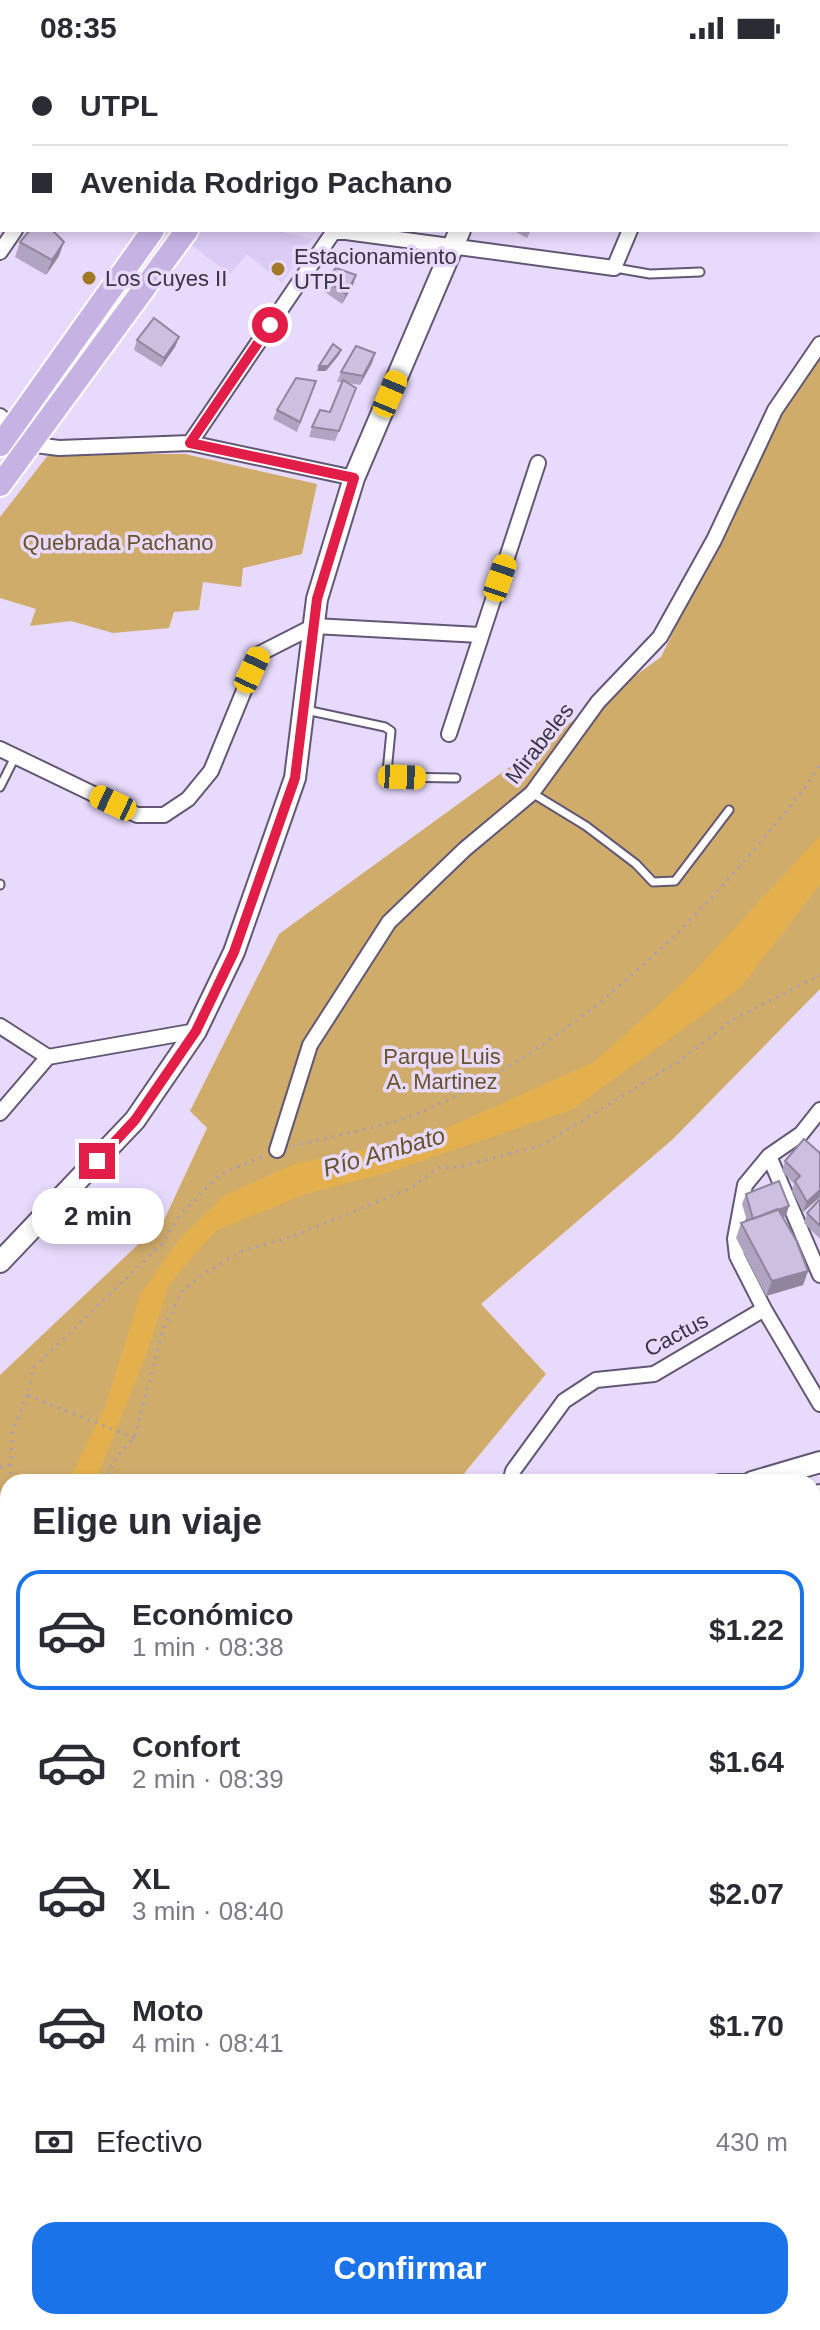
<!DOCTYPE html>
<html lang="es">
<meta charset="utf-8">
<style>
body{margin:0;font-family:Arial,sans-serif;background:#f2f2f3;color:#2b2b33;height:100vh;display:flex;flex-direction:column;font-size:30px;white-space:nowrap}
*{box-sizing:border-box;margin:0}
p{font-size:26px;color:#7c7c81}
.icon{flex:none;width:44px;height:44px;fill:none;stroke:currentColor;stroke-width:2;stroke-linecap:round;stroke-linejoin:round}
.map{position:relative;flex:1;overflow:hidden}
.sheet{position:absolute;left:0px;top:1418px;width:820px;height:856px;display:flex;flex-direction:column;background:#fff;border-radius:24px 24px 0 0;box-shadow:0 4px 12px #0003}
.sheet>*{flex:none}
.top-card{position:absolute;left:0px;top:0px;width:820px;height:176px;box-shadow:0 4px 12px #0003;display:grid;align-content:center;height:176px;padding:0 32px;background:#fff}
.end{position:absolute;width:36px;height:36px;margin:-18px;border:10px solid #e11d48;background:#fff;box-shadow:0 0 0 4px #fff}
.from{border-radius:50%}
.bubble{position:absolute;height:56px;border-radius:24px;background:#fff;box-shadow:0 4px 12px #0003;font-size:26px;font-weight:800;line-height:56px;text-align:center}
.car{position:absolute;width:24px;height:48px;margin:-24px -12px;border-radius:10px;box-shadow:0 0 6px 2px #0007;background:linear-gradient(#f5c518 24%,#345 0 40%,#f5c518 0 76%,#345 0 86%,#f5c518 0)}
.top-card b{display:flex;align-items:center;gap:28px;height:76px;font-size:30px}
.top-card b+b{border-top:2px solid #e1e1e2}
.top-card i{width:20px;height:20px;background:#2b2b33}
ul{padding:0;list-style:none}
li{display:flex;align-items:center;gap:24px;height:120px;margin:0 16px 12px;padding:0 16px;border:4px solid transparent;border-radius:24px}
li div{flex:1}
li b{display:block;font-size:30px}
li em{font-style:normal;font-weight:800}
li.active{border-color:#1a73e8}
li>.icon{width:72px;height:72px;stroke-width:1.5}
h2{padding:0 32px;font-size:36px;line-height:96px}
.pay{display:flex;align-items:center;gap:20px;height:88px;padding:0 32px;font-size:30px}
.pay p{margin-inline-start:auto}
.action{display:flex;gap:16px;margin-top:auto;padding:16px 32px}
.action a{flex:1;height:92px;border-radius:24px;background:#1a73e8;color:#fff;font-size:32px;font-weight:800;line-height:92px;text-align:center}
.status{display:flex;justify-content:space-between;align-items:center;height:56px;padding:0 40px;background:#fff;direction:ltr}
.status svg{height:22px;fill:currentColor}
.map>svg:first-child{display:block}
.built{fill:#daccf4}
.green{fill:#d0ac6b}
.water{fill:#e4b04e}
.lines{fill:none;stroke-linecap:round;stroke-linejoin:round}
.service-casing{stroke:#625774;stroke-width:11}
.minor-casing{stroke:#625774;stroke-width:18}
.tertiary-casing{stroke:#625774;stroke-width:22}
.secondary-casing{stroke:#625774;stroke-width:24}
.primary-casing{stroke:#fff;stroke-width:26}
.path{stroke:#a89db8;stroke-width:3;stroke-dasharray:2 6;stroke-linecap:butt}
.service{stroke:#fff;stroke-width:7}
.minor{stroke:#fff;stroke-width:14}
.tertiary{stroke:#fff;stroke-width:18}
.secondary{stroke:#fff;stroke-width:20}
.primary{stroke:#c7b2e4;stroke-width:22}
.wall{fill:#afa4c1}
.shaded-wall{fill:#8f869d}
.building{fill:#ccbfe0;stroke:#8f869d;stroke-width:2}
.route{stroke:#e11d48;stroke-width:10}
.poi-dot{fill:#a07826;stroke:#e7dafc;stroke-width:3}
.labels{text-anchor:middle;stroke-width:7;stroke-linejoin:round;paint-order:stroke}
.poi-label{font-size:22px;fill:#3a3442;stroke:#e7dafc;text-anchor:start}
.park-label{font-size:22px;fill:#69532b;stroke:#e7dafc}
.street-label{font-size:22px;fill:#3a3442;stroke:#e7dafc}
.water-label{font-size:24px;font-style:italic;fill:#69532b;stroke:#e7dafc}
</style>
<div class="status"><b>08:35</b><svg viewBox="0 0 49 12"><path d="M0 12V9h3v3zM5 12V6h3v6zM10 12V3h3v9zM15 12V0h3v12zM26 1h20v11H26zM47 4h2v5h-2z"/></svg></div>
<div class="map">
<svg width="820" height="2274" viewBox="0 0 820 2274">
<rect width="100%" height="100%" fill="#e7dafc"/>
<path class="built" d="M 197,174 L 274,174 L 312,183 L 282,227 L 247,198 L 230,218 L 187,186 Z"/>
<path class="green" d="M 820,293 L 820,933 L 673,1083 L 481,1248 L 546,1318 L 457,1426 L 8,1426 L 8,1764 L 0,1772 L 0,1319 L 164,1164 L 207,1072 L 190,1055 L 279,878 L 661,601 L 791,335 Z
M 49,398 L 185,398 L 317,428 L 302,498 L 243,512 L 241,531 L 203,526 L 199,554 L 174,556 L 169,572 L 113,577 L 71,565 L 30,570 L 36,553 L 0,542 L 0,461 Z
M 171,2266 L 340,2266 L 345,2274 L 168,2274 Z"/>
<path class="water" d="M 820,780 L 820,828 L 741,931 L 571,1054 L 385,1117 L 305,1138 L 215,1175 L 169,1228 L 146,1299 L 95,1426 L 68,1426 L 105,1351 L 141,1237 L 181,1181 L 225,1139 L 294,1108 L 427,1081 L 594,1006 L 687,923 Z"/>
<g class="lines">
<g class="service-casing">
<path id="service" d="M 447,0 L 451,2
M 615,212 L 650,218 L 700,216
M 306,654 L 385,671 L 391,675 L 387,716 L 393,721 L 456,722
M 0,731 L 15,701
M 532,737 L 586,770 L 636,808 L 653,826 L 675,825 L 729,754
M 0,828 L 0,829"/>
</g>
<g class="minor-casing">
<path id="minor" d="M 35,2 L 37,0
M 0,57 L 2,54
M 818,113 L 820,110
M 331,174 L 614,212 L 630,174
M 0,196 L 15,174
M 0,360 L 28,388 L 59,392 L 190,387 L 354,422
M 190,387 L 334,175
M 449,678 L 538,407
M 0,693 L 137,759 L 164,759 L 188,743 L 211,715 L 259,598 L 314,570 L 480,579
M 0,970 L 48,1001 L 196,975
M 820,1054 L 801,1078 L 769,1100 L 745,1129 L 735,1183 L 737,1200 L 764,1253 L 820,1348
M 0,1057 L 48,1001
M 277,1094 L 310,989 L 389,866 L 465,793 L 532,737 L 598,646 L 660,581 L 714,484 L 775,354 L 820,288
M 769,1100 L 820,1219
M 510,1426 L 513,1415 L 564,1345 L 596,1324 L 654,1318 L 764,1253
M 719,1426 L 752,1426
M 812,1530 L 820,1526
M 812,1684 L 820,1677
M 812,1810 L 820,1802
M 812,1828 L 820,1836
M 0,1900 L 8,1902
M 812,2045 L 820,2037
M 0,2141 L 8,2151
M 812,2181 L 820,2189
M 349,2266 L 354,2274
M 402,2266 L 422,2273 L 458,2266
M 149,2274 L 157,2266
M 599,2274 L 599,2266"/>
</g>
<g class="tertiary-casing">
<path id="tertiary" d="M 34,2274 L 40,2266"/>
</g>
<g class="secondary-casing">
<path id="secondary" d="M 543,2 L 544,0
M 0,1206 L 135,1064 L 196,975 L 234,896 L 295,722 L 317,543 L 354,422 L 460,174
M 752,1426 L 820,1406
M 812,1443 L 820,1439
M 0,2168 L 8,2164
M 0,2211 L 8,2206"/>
</g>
<g class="primary-casing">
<path id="primary" d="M 274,2 L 275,0
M 310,2 L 311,0
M 0,389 L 153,174
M 0,429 L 187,174"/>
</g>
<path class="path" d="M 293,1090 C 335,1079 389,1071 428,1053 C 559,994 670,895 761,785 C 782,760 804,736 820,708
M 134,1382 L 27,1339 L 34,1311 L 162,1188 L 181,1158 L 219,1119 L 263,1100
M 0,1411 L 9,1409
M 10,1426 L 12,1377 L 27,1339
M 104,1426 L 116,1402 L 134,1382 L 163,1274 L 183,1234 L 202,1219 L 244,1194 L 291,1181 L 413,1131 L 437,1112 L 460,1111 L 542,1089 L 678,1006 L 734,963 L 820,919
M 0,1538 L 8,1502
M 0,1637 L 8,1621"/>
<use href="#service" class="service"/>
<use href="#minor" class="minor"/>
<use href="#tertiary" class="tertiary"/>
<use href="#secondary" class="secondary"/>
<use href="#primary" class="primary"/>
</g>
<path class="wall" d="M 512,174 L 531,174 L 527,182 Z
M 54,176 L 59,200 L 46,219 L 15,201 L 20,186 Z
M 356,219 L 353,229 L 342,248 L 322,234 L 325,224 Z
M 179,281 L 175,291 L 161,311 L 134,294 L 137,284 Z
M 375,297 L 372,307 L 360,329 L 348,327 L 356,332 L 335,385 L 309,381 L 312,371 L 330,356 L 342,326 L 337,326 L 341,316 Z
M 316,325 L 297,376 L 273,363 L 277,354 Z
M 820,1097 L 820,1141 L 803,1156 L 792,1135 L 794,1128 L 782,1115 L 785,1105 Z
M 746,1138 L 786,1160 L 783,1161 L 808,1215 L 803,1229 L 766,1240 L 736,1182 L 741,1167 L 747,1165 L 742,1148 Z
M 820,1143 L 820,1183 L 804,1167 L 807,1157 Z"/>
<path class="shaded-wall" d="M 64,186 L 59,200 L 46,219 L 52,204 Z
M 356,219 L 353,229 L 342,248 L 346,238 Z
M 179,281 L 175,291 L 161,311 L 164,302 Z
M 341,294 L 339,299 L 326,315 L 317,315 L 319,310 Z
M 375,297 L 372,307 L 360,329 L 363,320 Z
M 820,1134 L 820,1141 L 803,1156 L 807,1146 Z
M 789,1150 L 786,1160 L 751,1175 L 754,1165 Z
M 808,1215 L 803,1229 L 766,1240 L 772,1225 Z"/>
<path class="building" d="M 183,0 L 223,0 L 226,2 L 182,2 Z
M 30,174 L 52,174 L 64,186 L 52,204 L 20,186 Z
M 336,212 L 356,219 L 346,238 L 325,224 Z
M 154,262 L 179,281 L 164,302 L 137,284 Z
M 333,288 L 341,294 L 328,310 L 319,310 Z
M 356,290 L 375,297 L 363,320 L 341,316 Z
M 296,322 L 316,325 L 300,366 L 277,354 Z
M 343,324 L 356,332 L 339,375 L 312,371 L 320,354 L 330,356 Z
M 804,1083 L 820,1097 L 820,1134 L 807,1146 L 795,1125 L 800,1120 L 785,1105 Z
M 779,1125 L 789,1150 L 753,1163 L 746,1138 Z
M 820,1143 L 820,1170 L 807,1157 Z
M 778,1153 L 796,1184 L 808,1215 L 772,1225 L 741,1167 Z"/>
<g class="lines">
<path class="route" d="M 97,1105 L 135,1064 L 196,975 L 234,896 L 295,722 L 317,543 L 354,422 L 190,387 L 270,269"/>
</g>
<g class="poi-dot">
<circle cx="278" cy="213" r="8"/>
<circle cx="89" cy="222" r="8"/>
</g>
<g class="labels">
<g class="poi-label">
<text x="294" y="208">Estacionamiento<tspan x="294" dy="25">UTPL</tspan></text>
<text x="105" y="230">Los Cuyes II</text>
</g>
<g class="park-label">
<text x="118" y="494">Quebrada Pachano</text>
<text x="442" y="1008">Parque Luis<tspan x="442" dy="25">A. Martinez</tspan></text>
</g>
<g class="street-label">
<text transform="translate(539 687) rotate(-52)" y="8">Mirabeles</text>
<text transform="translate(676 1278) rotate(-28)" y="8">Cactus</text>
</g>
<g class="water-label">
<text transform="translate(384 1096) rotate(-16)" y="8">Río Ambato</text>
</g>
</g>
</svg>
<i class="end from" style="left:270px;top:269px"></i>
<i class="end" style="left:97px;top:1105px"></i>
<div class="bubble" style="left:32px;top:1132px;width:132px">2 min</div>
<i class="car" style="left:390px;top:338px;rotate:23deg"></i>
<i class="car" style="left:500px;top:522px;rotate:19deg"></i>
<i class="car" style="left:252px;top:614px;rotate:25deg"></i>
<i class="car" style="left:402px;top:721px;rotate:92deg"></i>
<i class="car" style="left:113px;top:747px;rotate:295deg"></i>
<div class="top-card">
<b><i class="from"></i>UTPL</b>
<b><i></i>Avenida Rodrigo Pachano</b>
</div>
<section class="sheet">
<h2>Elige un viaje</h2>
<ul>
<li class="active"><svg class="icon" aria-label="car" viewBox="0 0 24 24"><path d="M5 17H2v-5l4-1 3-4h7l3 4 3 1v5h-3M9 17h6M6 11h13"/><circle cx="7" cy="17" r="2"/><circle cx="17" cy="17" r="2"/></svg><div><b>Económico</b><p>1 min · 08:38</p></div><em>$1.22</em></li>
<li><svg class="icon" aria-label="car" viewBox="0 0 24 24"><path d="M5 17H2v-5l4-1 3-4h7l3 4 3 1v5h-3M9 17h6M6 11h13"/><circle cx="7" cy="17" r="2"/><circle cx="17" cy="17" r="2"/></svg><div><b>Confort</b><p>2 min · 08:39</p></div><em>$1.64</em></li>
<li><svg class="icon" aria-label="car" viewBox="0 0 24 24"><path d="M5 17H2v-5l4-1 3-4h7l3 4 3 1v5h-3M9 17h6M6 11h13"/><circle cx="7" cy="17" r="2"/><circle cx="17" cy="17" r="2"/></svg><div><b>XL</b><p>3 min · 08:40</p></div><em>$2.07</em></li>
<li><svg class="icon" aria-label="car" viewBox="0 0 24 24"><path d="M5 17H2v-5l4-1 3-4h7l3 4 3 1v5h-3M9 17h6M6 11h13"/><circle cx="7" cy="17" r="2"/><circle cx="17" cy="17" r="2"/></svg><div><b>Moto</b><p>4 min · 08:41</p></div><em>$1.70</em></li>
</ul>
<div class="pay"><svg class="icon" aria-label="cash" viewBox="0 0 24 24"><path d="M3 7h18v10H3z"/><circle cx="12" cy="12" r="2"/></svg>Efectivo<p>430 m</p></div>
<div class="action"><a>Confirmar</a></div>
</section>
</div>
